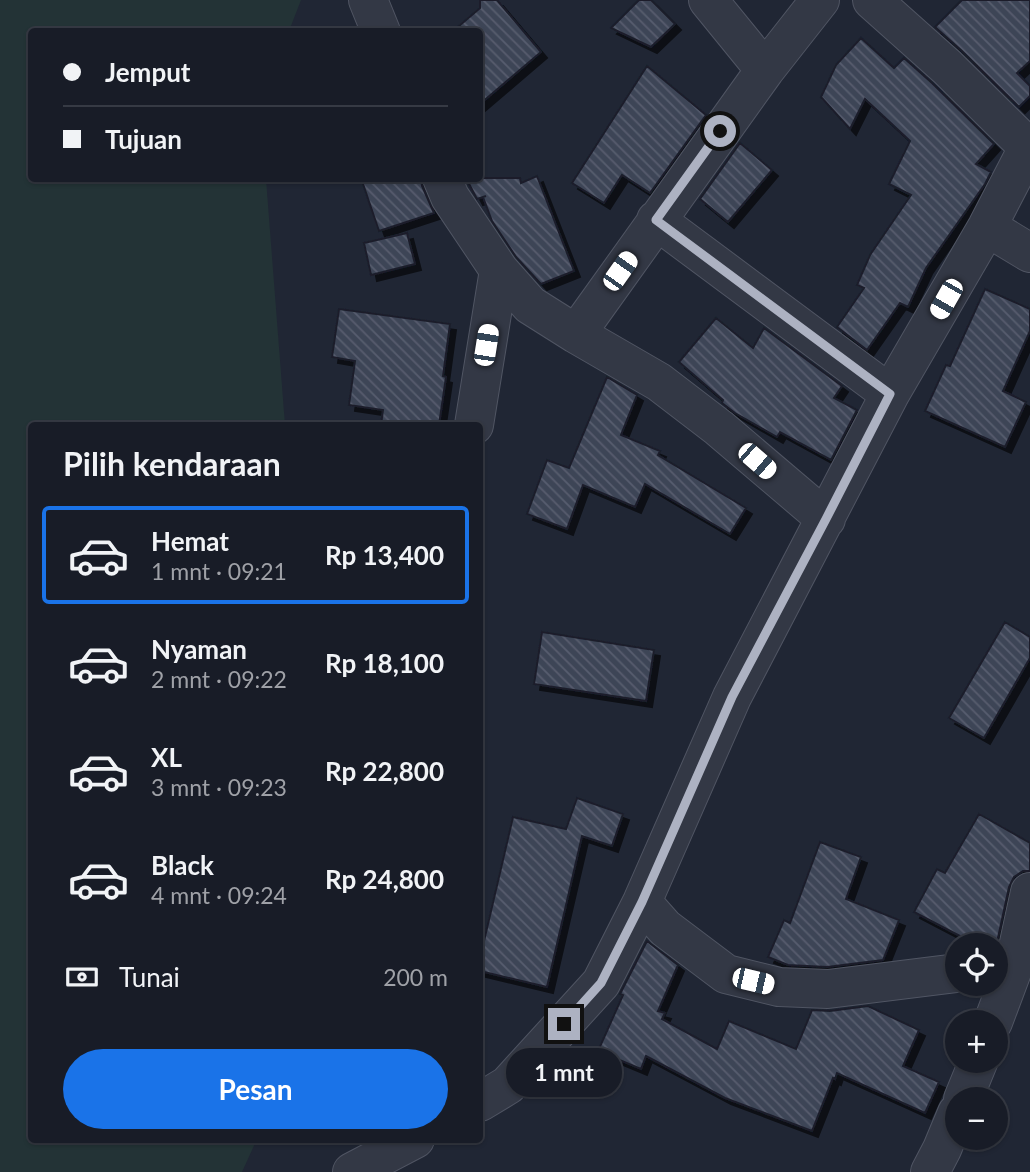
<!DOCTYPE html>
<html lang="id">
<meta charset="utf-8">
<style>
body{margin:0;font-family:Lato,sans-serif;background:#252933;color:#f1f3f6;height:100vh;display:flex;flex-direction:column;font-size:26px;white-space:nowrap}
*{box-sizing:border-box;margin:0}
p{font-size:23px;color:#9fa1a7}
.icon{flex:none;width:38px;height:38px;fill:none;stroke:currentColor;stroke-width:2;stroke-linecap:round;stroke-linejoin:round}
.map{position:relative;flex:1;overflow:hidden}
.details{position:absolute;left:28px;top:422px;width:455px;height:721px;display:flex;flex-direction:column;background:#181c27;border-radius:7px;box-shadow:0 2px 5px #0004,0 0 0 2px #363a44}
.details>*{flex:none}
.guide{position:absolute;left:28px;top:28px;width:455px;height:154px;border-radius:7px;box-shadow:0 2px 5px #0004,0 0 0 2px #363a44;display:grid;align-content:center;height:154px;padding:0 35px;background:#181c27}
.fabs{position:absolute;left:945px;top:933px;display:grid;gap:14px}
.fabs a{display:grid;place-items:center;width:63px;height:63px;border-radius:50%;background:#181c27;box-shadow:0 2px 5px #0004,0 0 0 2px #363a44;font-size:35px}
.end{position:absolute;width:32px;height:32px;margin:-16px;border:9px solid #adb2c2;background:#111;box-shadow:0 0 0 4px #111}
.from{border-radius:50%}
.bubble{position:absolute;height:49px;border-radius:24px;background:#181c27;box-shadow:0 2px 5px #0004,0 0 0 2px #363a44;font-size:23px;font-weight:700;line-height:49px;text-align:center}
.car{position:absolute;width:21px;height:42px;margin:-21px -10px;border-radius:9px;box-shadow:0 0 5px 2px #0007;background:linear-gradient(#fff 24%,#345 0 40%,#fff 0 76%,#345 0 86%,#fff 0)}
.guide b{display:flex;align-items:center;gap:24px;height:66px;font-size:26px}
.guide b+b{border-top:2px solid #363a44}
.guide i{width:18px;height:18px;background:#f1f3f6}
ul{padding:0;list-style:none}
li{display:flex;align-items:center;gap:21px;height:98px;margin:0 14px 10px;padding:0 21px;border:4px solid transparent;border-radius:7px}
li div{flex:1}
li b{display:block;font-size:26px}
li em{font-style:normal;font-weight:700}
li.active{border-color:#1a73e8}
li>.icon{width:63px;height:63px;stroke-width:1.5}
h2{padding:0 35px;font-size:32px;line-height:84px}
.pay{display:flex;align-items:center;gap:18px;height:77px;padding:0 35px;font-size:26px}
.pay p{margin-inline-start:auto}
.button{display:flex;gap:14px;margin-top:auto;padding:14px 35px}
.button a{flex:1;height:80px;border-radius:42px;background:#1a73e8;color:#fff;font-size:28px;font-weight:700;line-height:80px;text-align:center}
.map>svg:first-child{display:block}
.green{fill:#233336}
.building{fill:url(#building-back-hatch);stroke:#1b1f2b;stroke-width:2;filter:url(#shadow)}
.lines{fill:none;stroke-linecap:round;stroke-linejoin:round}
.minor-casing{stroke:#505563;stroke-width:40}
.minor{stroke:#333845;stroke-width:38}
.route{stroke:#adb2c2;stroke-width:9}
</style>
<div class="map">
<svg width="1030" height="1172" viewBox="0 0 1030 1172">
<defs>
<pattern id="building-back-hatch" width="6" height="6" patternUnits="userSpaceOnUse" patternTransform="scale(1.75)"><rect width="6" height="6" fill="#3e4557"/><path d="M-1 5l2 2M0 0l6 6M5-1l2 2" fill="none" stroke="#575d6e"/></pattern>
<filter id="shadow"><feDropShadow dx="6" dy="6" stdDeviation="0" flood-color="#0009"/></filter>
</defs>
<rect width="100%" height="100%" fill="#202634"/>
<path class="green" d="M 0,0 L 301,0 L 289,31 L 32,32 L 32,178 L 266,179 L 285,425 L 32,425 L 32,1139 L 257,1139 L 242,1172 L 0,1172 Z"/>
<path class="building" d="M 480,0 L 497,0 L 541,52 L 480,104 L 480,32 L 452,32 L 480,8 Z
M 639,0 L 651,0 L 675,24 L 651,47 L 611,28 Z
M 962,0 L 1030,0 L 1030,61 L 1017,73 L 1030,86 L 1030,96 L 1019,107 L 962,51 L 935,27 Z
M 861,38 L 894,68 L 904,58 L 932,83 L 994,144 L 976,164 L 991,172 L 985,184 L 926,268 L 908,307 L 900,303 L 867,350 L 837,327 L 864,288 L 857,285 L 870,255 L 911,195 L 889,184 L 910,141 L 865,99 L 850,129 L 821,97 L 836,65 Z
M 647,66 L 706,115 L 650,193 L 622,175 L 604,203 L 572,183 Z
M 740,143 L 772,170 L 728,222 L 700,199 Z
M 537,176 L 574,271 L 541,284 L 516,257 L 492,221 L 483,197 L 486,196 L 477,199 L 466,178 L 520,178 L 521,183 Z
M 361,178 L 421,178 L 422,186 L 434,213 L 379,231 Z
M 407,233 L 415,264 L 371,275 L 364,243 Z
M 985,289 L 1030,309 L 1030,331 L 1003,391 L 1026,402 L 1005,447 L 925,411 L 946,365 L 950,366 Z
M 339,309 L 450,324 L 443,376 L 446,377 L 439,425 L 381,425 L 383,410 L 349,405 L 355,361 L 332,357 Z
M 716,318 L 753,348 L 764,328 L 842,386 L 834,398 L 857,410 L 831,460 L 780,432 L 777,437 L 735,413 L 722,403 L 723,400 L 679,362 Z
M 607,377 L 637,395 L 621,435 L 660,451 L 658,455 L 746,508 L 730,534 L 645,484 L 635,507 L 583,485 L 567,529 L 527,514 L 547,460 L 569,468 Z
M 1005,622 L 1030,637 L 1030,658 L 984,738 L 949,718 Z
M 542,632 L 654,650 L 646,701 L 534,684 Z
M 577,798 L 623,814 L 612,846 L 582,836 L 547,987 L 480,971 L 480,958 L 513,817 L 566,829 Z
M 979,814 L 1030,843 L 1030,871 L 1023,871 L 1014,877 L 1009,887 L 996,947 L 996,945 L 977,945 L 914,912 L 937,869 L 945,873 Z
M 820,842 L 861,857 L 846,899 L 899,920 L 883,960 L 827,967 L 788,965 L 768,957 L 784,920 L 790,923 Z
M 647,941 L 678,965 L 658,1011 L 665,1013 L 662,1019 L 717,1049 L 729,1021 L 796,1049 L 812,1010 L 830,1011 L 868,1006 L 919,1030 L 903,1066 L 939,1082 L 925,1113 L 837,1073 L 835,1079 L 833,1078 L 812,1131 L 725,1098 L 646,1056 L 641,1069 L 598,1051 L 623,995 L 620,994 Z"/>
<g class="lines">
<g class="minor-casing">
<path id="minor" d="M 368,0 L 381,32
M 708,0 L 765,70
M 872,0 L 947,67 L 1028,147
M 442,178 L 450,197 L 499,270 L 530,305 L 576,334 L 659,382 L 719,428 L 826,519
M 656,220 L 890,394
M 987,227 L 1030,253
M 576,334 L 765,70 L 820,0
M 474,425 L 499,270
M 642,902 L 665,928 L 726,974 L 779,987 L 828,989 L 957,973
M 993,1022 L 1014,966 L 1030,892
M 963,1099 L 979,1060
M 480,1102 L 508,1085 L 601,983 L 642,902 L 732,697 L 890,394 L 987,227 L 1030,144
M 352,1172 L 415,1139
M 930,1172 L 942,1149 L 957,1113"/>
</g>
<use href="#minor" class="minor"/>
</g>
<g class="lines">
<path class="route" d="M 564,1024 L 601,983 L 642,902 L 732,697 L 826,519 L 890,394 L 656,220 L 720,131"/>
</g>
</svg>
<div class="fabs">
<a><svg class="icon" aria-label="locate" viewBox="0 0 24 24"><circle cx="12" cy="12" r="6"/><path d="M12 2v4M12 18v4M2 12h4M18 12h4"/></svg></a>
<a>+</a>
<a>−</a>
</div>
<i class="end from" style="left:720px;top:131px"></i>
<i class="end" style="left:564px;top:1024px"></i>
<div class="bubble" style="left:506px;top:1048px;width:116px">1 mnt</div>
<i class="car" style="left:620px;top:271px;rotate:35deg"></i>
<i class="car" style="left:946px;top:299px;rotate:210deg"></i>
<i class="car" style="left:486px;top:345px;rotate:9deg"></i>
<i class="car" style="left:757px;top:461px;rotate:131deg"></i>
<i class="car" style="left:753px;top:981px;rotate:103deg"></i>
<div class="guide">
<b><i class="from"></i>Jemput</b>
<b><i></i>Tujuan</b>
</div>
<section class="details">
<h2>Pilih kendaraan</h2>
<ul>
<li class="active"><svg class="icon" aria-label="car" viewBox="0 0 24 24"><path d="M5 17H2v-5l4-1 3-4h7l3 4 3 1v5h-3M9 17h6M6 11h13"/><circle cx="7" cy="17" r="2"/><circle cx="17" cy="17" r="2"/></svg><div><b>Hemat</b><p>1 mnt · 09:21</p></div><em>Rp 13,400</em></li>
<li><svg class="icon" aria-label="car" viewBox="0 0 24 24"><path d="M5 17H2v-5l4-1 3-4h7l3 4 3 1v5h-3M9 17h6M6 11h13"/><circle cx="7" cy="17" r="2"/><circle cx="17" cy="17" r="2"/></svg><div><b>Nyaman</b><p>2 mnt · 09:22</p></div><em>Rp 18,100</em></li>
<li><svg class="icon" aria-label="car" viewBox="0 0 24 24"><path d="M5 17H2v-5l4-1 3-4h7l3 4 3 1v5h-3M9 17h6M6 11h13"/><circle cx="7" cy="17" r="2"/><circle cx="17" cy="17" r="2"/></svg><div><b>XL</b><p>3 mnt · 09:23</p></div><em>Rp 22,800</em></li>
<li><svg class="icon" aria-label="car" viewBox="0 0 24 24"><path d="M5 17H2v-5l4-1 3-4h7l3 4 3 1v5h-3M9 17h6M6 11h13"/><circle cx="7" cy="17" r="2"/><circle cx="17" cy="17" r="2"/></svg><div><b>Black</b><p>4 mnt · 09:24</p></div><em>Rp 24,800</em></li>
</ul>
<div class="pay"><svg class="icon" aria-label="cash" viewBox="0 0 24 24"><path d="M3 7h18v10H3z"/><circle cx="12" cy="12" r="2"/></svg>Tunai<p>200 m</p></div>
<div class="button"><a>Pesan</a></div>
</section>
</div>
